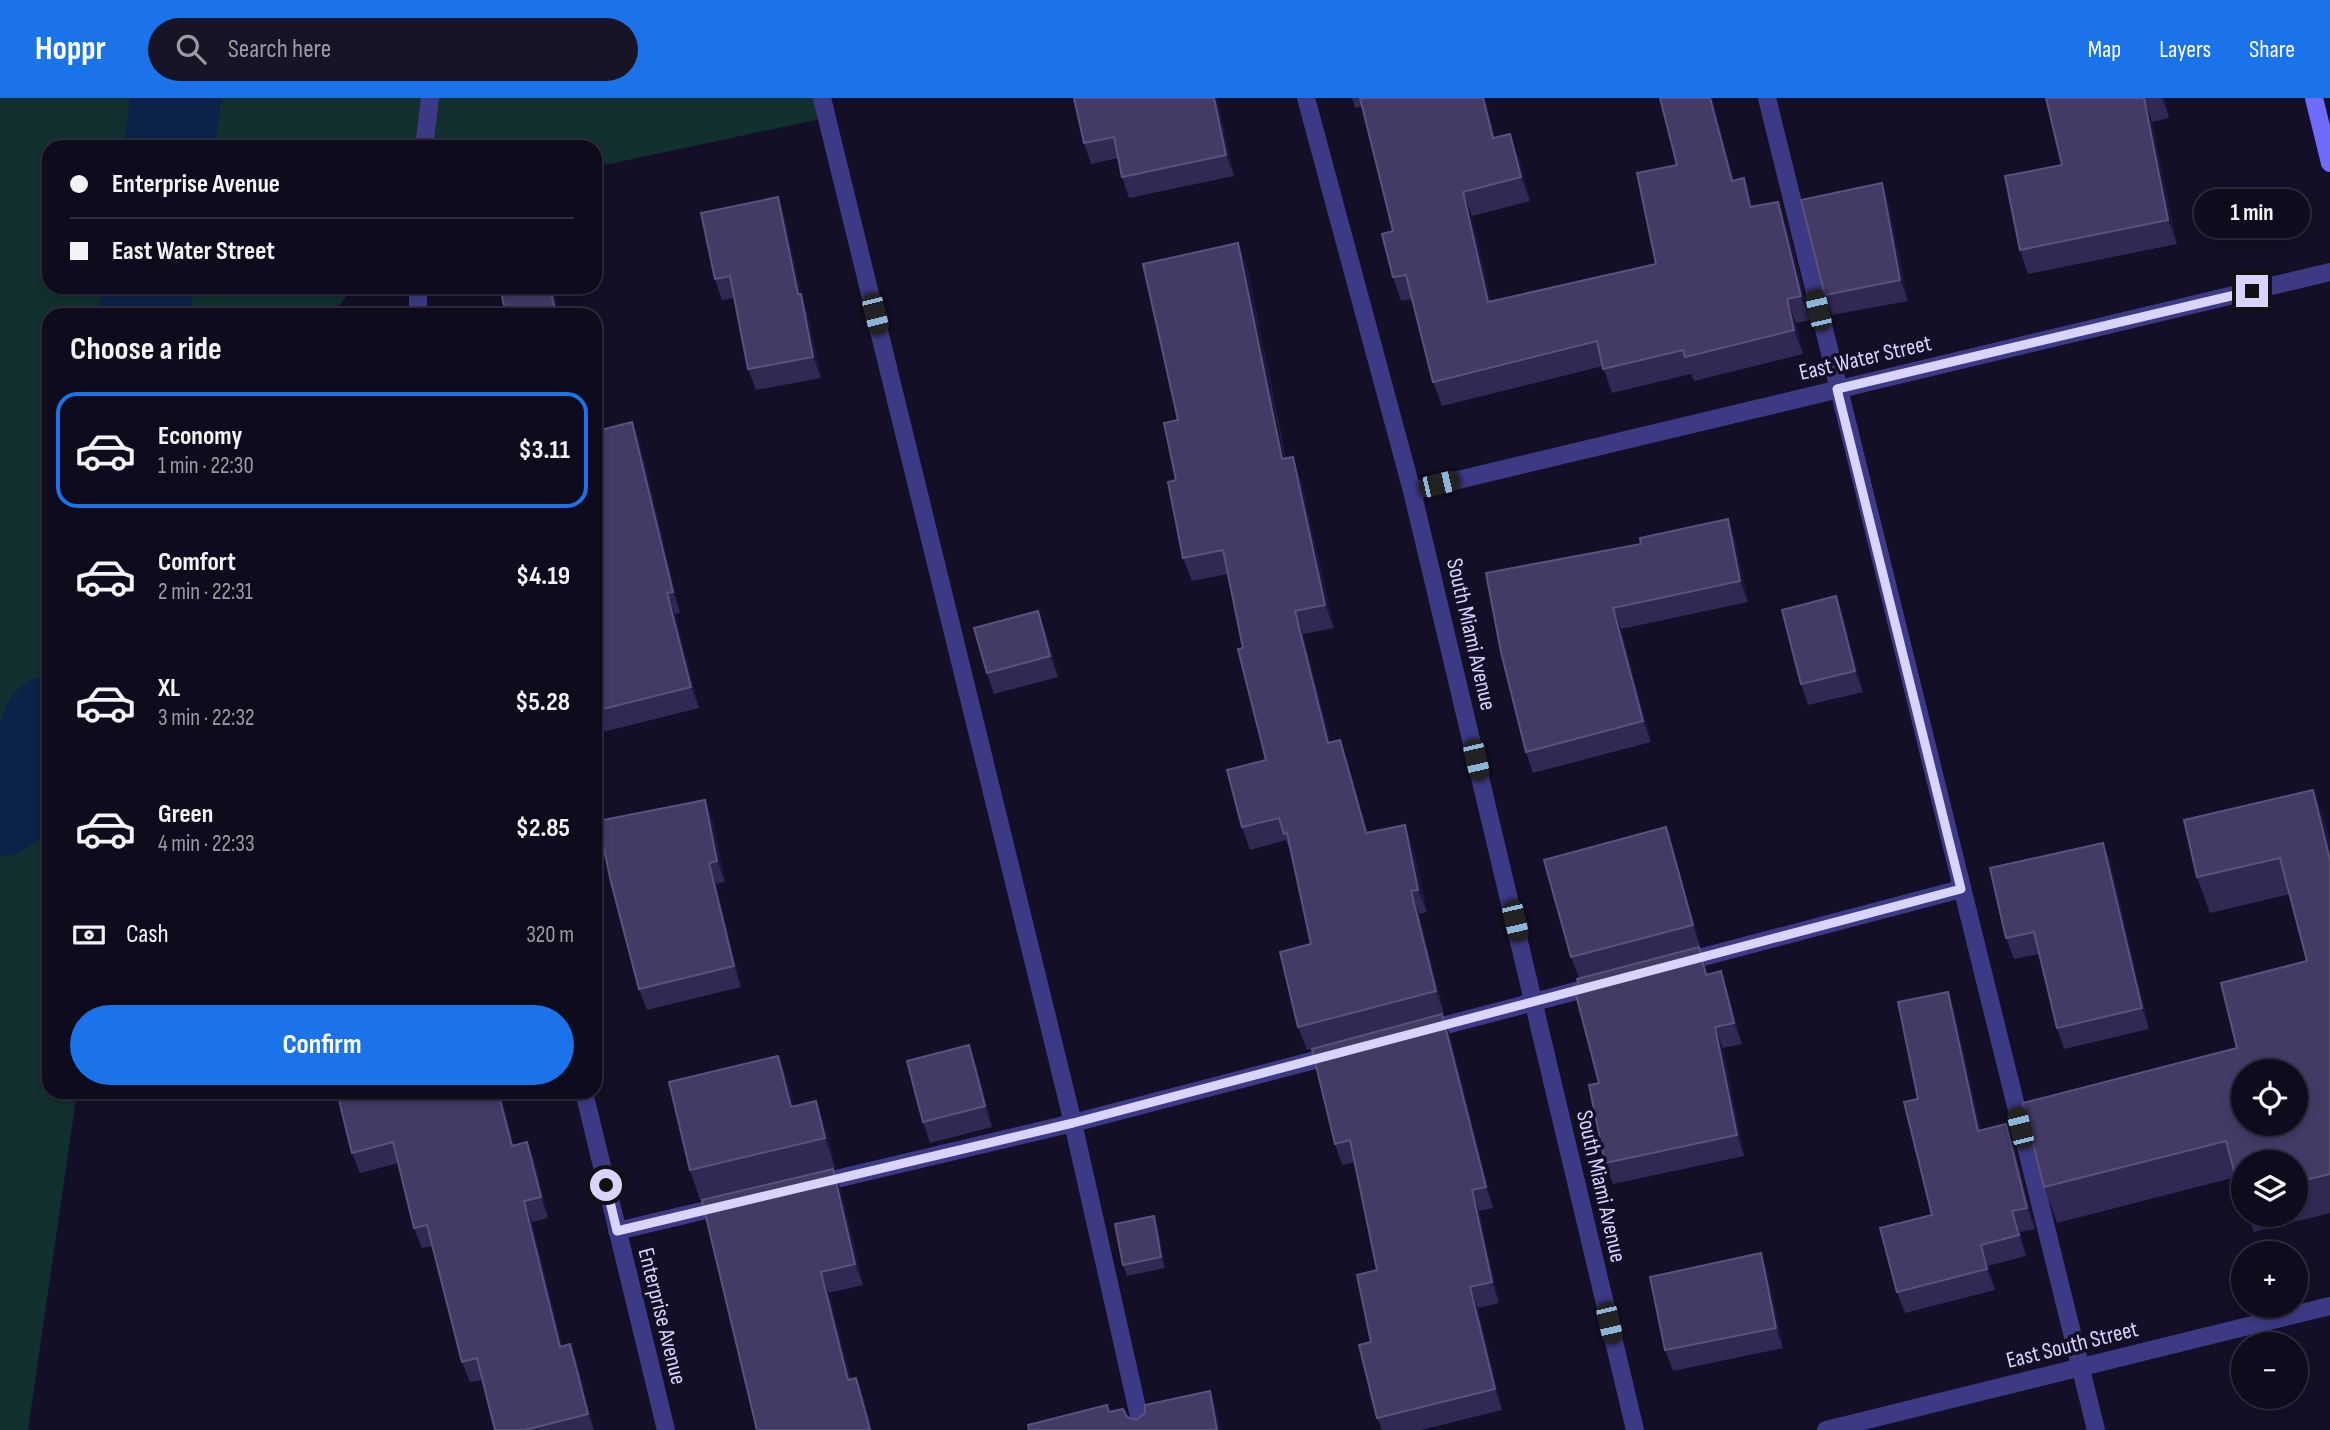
<!DOCTYPE html>
<meta charset="utf-8">
<style>
body{margin:0;font-family:"Sofia Sans Condensed",sans-serif;background:#171425;color:#f1f3f6;height:100vh;display:flex;flex-direction:column;font-size:26px;white-space:nowrap}
*{box-sizing:border-box;margin:0}
p{font-size:23px;color:#9b9ba3}
.icon{flex:none;width:38px;height:38px;fill:none;stroke:currentColor;stroke-width:2;stroke-linecap:round;stroke-linejoin:round}
.map{position:relative;flex:1;overflow:hidden}
.side{position:absolute;left:42px;top:210px;width:560px;height:791px;display:flex;flex-direction:column;background:#0e0b1c;border-radius:21px;box-shadow:0 4px 10px #0003,0 0 0 2px #2e2b3b}
.side>*{flex:none}
.top-card{position:absolute;left:42px;top:42px;width:560px;height:154px;border-radius:21px;box-shadow:0 4px 10px #0003,0 0 0 2px #2e2b3b;display:grid;align-content:center;height:154px;padding:0 28px;background:#0e0b1c}
.controls{position:absolute;left:2231px;top:961px;display:grid;gap:14px}
.controls a{display:grid;place-items:center;width:77px;height:77px;border-radius:50%;background:#0e0b1c;box-shadow:0 4px 10px #0003,0 0 0 2px #2e2b3b;font-size:35px}
.end{position:absolute;width:32px;height:32px;margin:-16px;border:9px solid #d9d4ff;background:#111;box-shadow:0 0 0 4px #111}
.from{border-radius:50%}
.bubble{position:absolute;height:49px;border-radius:24px;background:#0e0b1c;box-shadow:0 4px 10px #0003,0 0 0 2px #2e2b3b;font-size:23px;font-weight:700;line-height:49px;text-align:center}
.car{position:absolute;width:21px;height:42px;margin:-21px -10px;border-radius:9px;box-shadow:0 0 5px 2px #0007;background:linear-gradient(#222 24%,#8ab4d8 0 40%,#222 0 76%,#8ab4d8 0 86%,#222 0)}
.top-card b{display:flex;align-items:center;gap:24px;height:66px;font-size:26px}
.top-card b+b{border-top:2px solid #2e2b3b}
.top-card i{width:18px;height:18px;background:#f1f3f6}
ul{padding:0;list-style:none}
li{display:flex;align-items:center;gap:21px;height:116px;margin:0 14px 10px;padding:0 14px;border:4px solid transparent;border-radius:21px}
li div{flex:1}
li b{display:block;font-size:26px}
li em{font-style:normal;font-weight:700}
li.current{border-color:#1a73e8}
li>.icon{width:63px;height:63px;stroke-width:1.5}
h2{padding:0 28px;font-size:32px;line-height:84px}
.pay{display:flex;align-items:center;gap:18px;height:77px;padding:0 28px;font-size:26px}
.pay p{margin-inline-start:auto}
.button{display:flex;gap:14px;margin-top:auto;padding:14px 28px}
.button a{flex:1;height:80px;border-radius:42px;background:#1a73e8;color:#fff;font-size:28px;font-weight:700;line-height:80px;text-align:center}
header{display:flex;align-items:center;gap:42px;box-sizing:border-box;height:98px;padding:0 35px;background:#1a73e8;color:#fff}
header strong{font-size:33px}
nav{display:flex;gap:38px;margin-inline-start:auto;font-size:24px}
.search{width:490px;height:63px;background:#171425;display:flex;align-items:center;gap:18px;box-sizing:border-box;padding:0 24px;border-radius:38px;color:#9b9ba3;font-size:26px}
.map>svg:first-child{display:block}
.green{fill:#12302f}
.lines{fill:none;stroke-linecap:round;stroke-linejoin:round}
.river{stroke:#0c2248;stroke-width:91}
.service{stroke:#3d3a85;stroke-width:18}
.minor{stroke:#3d3a85;stroke-width:18}
.secondary{stroke:#6f6bff;stroke-width:18}
.wall{fill:#312854}
.shaded-wall{fill:#1d163a}
.building{fill:#433a66;stroke:#5a527e;stroke-width:2;fill-rule:evenodd}
.route{stroke:#d9d4ff;stroke-width:9}
.labels{text-anchor:middle;stroke-width:7;stroke-linejoin:round;paint-order:stroke}
.street-label{font-size:23px;fill:#d9d4ff;stroke:#130f26}
</style>
<header>
<strong>Hoppr</strong>
<div class="search"><svg class="icon" aria-label="search" viewBox="0 0 24 24"><circle cx="10" cy="10" r="6"/><path d="M15 15l6 6"/></svg>Search here</div>
<nav><a>Map</a><a>Layers</a><a>Share</a></nav>
</header>
<div class="map">
<svg width="2330" height="1332" viewBox="0 0 2330 1332">
<rect width="100%" height="100%" fill="#130f26"/>
<path class="green" d="M 0,0 L 820,0 L 825,20 L 595,69 L 595,49 L 49,49 L 49,189 L 353,189 L 332,217 L 49,217 L 49,994 L 77,994 L 28,1332 L 0,1332 Z"/>
<g class="lines">
<path class="river" d="M 169,49 L 176,0
M 144,217 L 148,189
M 0,713 L 18,701 L 49,624"/>
<path class="service" d="M 822,0 L 1073,1025 L 1142,1332
M 1767,0 L 2096,1332
M 1680,865 L 1961,791
M 1423,933 L 1599,887
M 815,1086 L 1073,1025 L 1338,956
M 617,1133 L 727,1107"/>
<path class="minor" d="M 1306,0 L 1412,393 L 1635,1332
M 424,49 L 430,0
M 418,217 L 418,189
M 1412,393 L 2330,174
M 584,994 L 666,1332
M 1826,1332 L 2330,1208"/>
<path class="secondary" d="M 2314,0 L 2330,65"/>
</g>
<path class="wall" d="M 1217,0 L 1234,78 L 1129,100 L 1122,79 L 1118,60 L 1091,66 L 1084,45 Z
M 1352,0 L 1485,0 L 1495,39 L 1519,60 L 1530,103 L 1472,118 L 1491,203 L 1656,166 L 1677,67 L 1712,0 L 1734,82 L 1752,104 L 1753,109 L 1787,128 L 1810,222 L 1796,225 L 1803,256 L 1694,283 L 1691,276 L 1612,295 L 1603,268 L 1442,308 L 1433,284 L 1412,201 L 1401,203 L 1393,179 L 1393,133 L 1362,8 L 1355,10 Z
M 2046,0 L 2164,0 L 2169,20 L 2152,24 L 2177,146 L 2028,176 L 2020,152 L 2062,67 Z
M 1889,106 L 1908,203 L 1832,217 L 1825,197 Z
M 785,120 L 802,200 L 808,217 L 821,280 L 756,292 L 748,271 L 734,200 L 722,202 L 715,181 Z
M 1247,168 L 1286,361 L 1301,382 L 1334,530 L 1303,536 L 1331,645 L 1340,642 L 1348,665 L 1368,735 L 1413,750 L 1427,814 L 1419,816 L 1444,915 L 1307,952 L 1298,929 L 1311,846 L 1292,758 L 1286,742 L 1250,752 L 1242,729 L 1266,662 L 1228,476 L 1192,483 L 1183,460 L 1176,382 L 1178,322 Z
M 595,289 L 604,332 L 632,324 L 640,345 L 680,515 L 675,516 L 699,610 L 595,636 Z
M 1735,442 L 1748,504 L 1621,531 L 1651,644 L 1533,675 L 1526,654 L 1501,554 Z
M 1843,519 L 1863,594 L 1808,607 L 1801,586 Z
M 1046,534 L 1058,579 L 994,596 L 987,575 Z
M 2313,692 L 2326,727 L 2330,744 L 2330,1115 L 2254,1134 L 2247,1116 L 2296,1116 L 2296,1064 L 2244,1064 L 2244,1107 L 2236,1079 L 2057,1125 L 2044,1089 L 2237,950 L 2307,863 L 2290,796 L 2210,815 L 2197,779 Z
M 713,723 L 725,784 L 716,786 L 741,889 L 647,912 L 639,891 Z
M 2103,745 L 2111,766 L 2149,931 L 2064,951 L 2057,930 L 2039,856 L 2014,861 L 2006,840 Z
M 1673,750 L 1700,848 L 1579,880 L 1571,859 Z
M 1706,870 L 1708,876 L 1728,894 L 1742,946 L 1723,950 L 1744,1058 L 1613,1086 L 1605,1065 L 1599,985 Z
M 1948,894 L 1955,915 L 1981,1032 L 2006,1026 L 2014,1047 L 2035,1131 L 2020,1134 L 2026,1158 L 1988,1168 L 1995,1192 L 1905,1215 L 1897,1194 L 1932,1117 L 1918,1001 Z
M 1442,916 L 1450,937 L 1493,1110 L 1479,1113 L 1499,1205 L 1478,1210 L 1502,1312 L 1421,1332 L 1382,1332 L 1377,1320 L 1371,1244 L 1377,1172 L 1355,1064 L 1342,1067 L 1335,1046 Z
M 778,958 L 789,987 L 794,1009 L 827,1033 L 835,1070 L 700,1102 L 690,1072 Z
M 977,968 L 992,1029 L 930,1045 L 923,1024 Z
M 337,994 L 514,1047 L 527,1044 L 535,1064 L 548,1120 L 532,1124 L 562,1248 L 570,1246 L 578,1267 L 594,1332 L 495,1332 L 483,1282 L 470,1284 L 462,1264 L 433,1148 L 422,1150 L 414,1130 L 399,1065 L 360,1075 L 352,1055 Z
M 833,1071 L 841,1092 L 863,1187 L 829,1195 L 851,1282 L 856,1280 L 864,1301 L 872,1332 L 757,1332 Z
M 1158,1129 L 1165,1170 L 1127,1178 L 1123,1167 Z
M 1768,1176 L 1783,1250 L 1673,1273 L 1665,1252 Z"/>
<path class="shaded-wall" d="M 1214,0 L 1217,0 L 1234,78 L 1226,57 Z
M 1483,0 L 1485,0 L 1501,64 L 1493,40 Z
M 1710,0 L 1712,0 L 1741,107 L 1732,83 Z
M 2144,0 L 2152,24 L 2177,146 L 2168,122 Z
M 2162,0 L 2164,0 L 2169,20 Z
M 1510,36 L 1519,60 L 1530,103 L 1521,79 Z
M 1744,80 L 1752,104 L 1759,133 L 1750,109 Z
M 1882,85 L 1889,106 L 1908,203 L 1900,182 Z
M 1463,94 L 1472,118 L 1497,228 L 1488,204 Z
M 778,99 L 785,120 L 802,200 L 808,217 L 821,280 L 813,259 L 798,196 Z
M 1778,104 L 1787,128 L 1810,222 L 1801,198 Z
M 1238,145 L 1247,168 L 1290,384 L 1282,361 Z
M 550,189 L 554,189 L 559,217 L 556,217 Z
M 1787,201 L 1796,225 L 1803,256 L 1794,232 Z
M 595,289 L 609,353 L 601,332 L 595,304 Z
M 632,324 L 640,345 L 680,515 L 673,494 Z
M 1293,359 L 1301,382 L 1334,530 L 1325,507 Z
M 1728,421 L 1735,442 L 1748,504 L 1740,483 Z
M 667,495 L 675,516 L 699,610 L 691,589 Z
M 1836,498 L 1843,519 L 1863,594 L 1855,573 Z
M 1613,510 L 1621,531 L 1651,644 L 1643,623 Z
M 1038,513 L 1046,534 L 1058,579 L 1050,558 Z
M 1295,513 L 1303,536 L 1337,668 L 1328,645 Z
M 1340,642 L 1348,665 L 1374,758 L 1366,735 Z
M 2313,692 L 2326,727 L 2330,744 L 2330,762 Z
M 705,702 L 713,723 L 725,784 L 717,763 Z
M 1405,727 L 1413,750 L 1427,814 L 1418,792 Z
M 1666,729 L 1673,750 L 1700,848 L 1693,827 Z
M 2103,745 L 2111,766 L 2149,931 L 2142,910 Z
M 709,765 L 716,786 L 741,889 L 734,868 Z
M 1411,793 L 1419,816 L 1444,915 L 1436,893 Z
M 1699,849 L 1706,870 L 1714,898 L 1706,877 Z
M 1721,873 L 1728,894 L 1742,946 L 1734,925 Z
M 1948,894 L 1955,915 L 1986,1054 L 1978,1033 Z
M 1442,916 L 1450,937 L 1493,1110 L 1486,1089 Z
M 1715,929 L 1723,950 L 1744,1058 L 1737,1037 Z
M 969,947 L 977,968 L 992,1029 L 985,1008 Z
M 778,958 L 789,987 L 802,1039 L 791,1009 Z
M 498,994 L 501,994 L 519,1068 L 512,1048 Z
M 816,1003 L 827,1033 L 835,1070 L 825,1040 Z
M 2006,1026 L 2014,1047 L 2035,1131 L 2027,1110 Z
M 527,1044 L 535,1064 L 548,1120 L 541,1099 Z
M 833,1071 L 841,1092 L 863,1187 L 855,1166 Z
M 1472,1092 L 1479,1113 L 1499,1205 L 1492,1184 Z
M 524,1103 L 532,1124 L 567,1269 L 560,1249 Z
M 2012,1113 L 2020,1134 L 2026,1158 L 2019,1137 Z
M 1154,1118 L 1158,1129 L 1165,1170 L 1161,1159 Z
M 1981,1147 L 1988,1168 L 1995,1192 L 1987,1171 Z
M 1761,1155 L 1768,1176 L 1783,1250 L 1776,1230 Z
M 821,1174 L 829,1195 L 856,1303 L 848,1282 Z
M 1470,1189 L 1478,1210 L 1502,1312 L 1495,1291 Z
M 570,1246 L 578,1267 L 594,1332 L 588,1316 Z
M 856,1280 L 864,1301 L 872,1332 L 870,1332 Z
M 1210,1293 L 1217,1314 L 1221,1332 L 1217,1332 Z"/>
<path class="building" d="M 1074,0 L 1214,0 L 1226,57 L 1122,79 L 1114,39 L 1084,45 Z
M 1360,0 L 1483,0 L 1493,40 L 1510,36 L 1521,79 L 1463,94 L 1488,204 L 1656,166 L 1637,75 L 1677,67 L 1660,0 L 1710,0 L 1732,83 L 1744,80 L 1750,109 L 1778,104 L 1801,198 L 1787,201 L 1794,232 L 1685,259 L 1683,252 L 1603,271 L 1597,243 L 1433,284 L 1406,177 L 1393,179 L 1382,136 L 1393,133 Z
M 2046,0 L 2144,0 L 2168,122 L 2020,152 L 2005,78 L 2062,67 Z
M 1882,85 L 1900,182 L 1825,197 L 1801,102 Z
M 778,99 L 798,196 L 801,196 L 813,259 L 748,271 L 730,178 L 715,181 L 701,115 Z
M 1238,145 L 1282,361 L 1293,359 L 1325,507 L 1295,513 L 1328,645 L 1340,642 L 1366,735 L 1405,727 L 1418,792 L 1411,793 L 1436,893 L 1298,929 L 1280,854 L 1311,846 L 1287,735 L 1284,736 L 1279,720 L 1242,729 L 1227,672 L 1266,662 L 1238,551 L 1243,550 L 1223,452 L 1183,460 L 1168,384 L 1176,382 L 1164,325 L 1178,322 L 1143,166 Z
M 500,189 L 550,189 L 556,217 L 506,217 Z
M 595,304 L 601,332 L 632,324 L 673,494 L 667,495 L 691,589 L 595,613 Z
M 1728,421 L 1740,483 L 1613,510 L 1643,623 L 1526,654 L 1501,554 L 1486,475 L 1641,446 L 1640,440 Z
M 1836,498 L 1855,573 L 1801,586 L 1782,512 Z
M 1038,513 L 1050,558 L 987,575 L 974,530 Z
M 2313,692 L 2330,762 L 2330,1076 L 2296,1084 L 2296,1064 L 2244,1064 L 2244,1098 L 2241,1099 L 2226,1043 L 2044,1089 L 2023,1005 L 2237,950 L 2221,885 L 2307,863 L 2280,760 L 2197,779 L 2184,722 ZM 2244,973 L 2296,973 L 2296,1026 L 2244,1026 Z
M 705,702 L 717,763 L 709,765 L 734,868 L 639,891 L 611,784 L 598,723 Z
M 1666,729 L 1693,827 L 1571,859 L 1544,762 Z
M 2103,745 L 2142,910 L 2057,930 L 2034,834 L 2006,840 L 1990,770 Z
M 1699,849 L 1706,877 L 1721,873 L 1734,925 L 1715,929 L 1737,1037 L 1605,1065 L 1589,987 L 1599,985 L 1574,889 L 1579,887 L 1577,881 Z
M 1948,894 L 1978,1033 L 2006,1026 L 2027,1110 L 2012,1113 L 2019,1137 L 1981,1147 L 1987,1171 L 1897,1194 L 1880,1130 L 1932,1117 L 1904,1004 L 1918,1001 L 1898,904 Z
M 1442,916 L 1486,1089 L 1472,1092 L 1492,1184 L 1470,1189 L 1495,1291 L 1377,1320 L 1359,1247 L 1371,1244 L 1357,1177 L 1377,1172 L 1350,1042 L 1335,1046 L 1312,951 Z
M 969,947 L 985,1008 L 923,1024 L 907,963 Z
M 778,958 L 791,1009 L 816,1003 L 825,1040 L 690,1072 L 669,984 Z
M 337,994 L 498,994 L 512,1048 L 527,1044 L 541,1099 L 524,1103 L 560,1249 L 570,1246 L 588,1316 L 525,1332 L 495,1332 L 477,1260 L 462,1264 L 427,1127 L 414,1130 L 393,1044 L 352,1055 Z
M 833,1071 L 855,1166 L 821,1174 L 848,1282 L 856,1280 L 870,1332 L 757,1332 L 702,1102 Z
M 1154,1118 L 1161,1159 L 1123,1167 L 1115,1126 Z
M 1761,1155 L 1776,1230 L 1665,1252 L 1650,1179 Z
M 1210,1293 L 1217,1332 L 1029,1332 L 1028,1327 L 1107,1307 L 1109,1314 L 1123,1311 L 1127,1319 L 1136,1322 L 1145,1315 L 1145,1307 Z"/>
<g class="lines">
<path class="route" d="M 606,1087 L 617,1133 L 1073,1025 L 1961,791 L 1837,291 L 2252,193"/>
</g>
<g class="labels">
<g class="street-label">
<text transform="translate(1865 259) rotate(-13)" y="8">East Water Street</text>
<text transform="translate(1472 536) rotate(77)" y="8">South Miami Avenue</text>
<text transform="translate(1602 1088) rotate(77)" y="8">South Miami Avenue</text>
<text transform="translate(663 1218) rotate(76)" y="8">Enterprise Avenue</text>
<text transform="translate(2072 1246) rotate(-14)" y="8">East South Street</text>
</g>
</g>
</svg>
<div class="controls">
<a><svg class="icon" aria-label="locate" viewBox="0 0 24 24"><circle cx="12" cy="12" r="6"/><path d="M12 2v4M12 18v4M2 12h4M18 12h4"/></svg></a>
<a><svg class="icon" aria-label="layers" viewBox="0 0 24 24"><path d="M12 4l9 5-9 5-9-5zM3 14l9 5 9-5"/></svg></a>
<a>+</a>
<a>−</a>
</div>
<i class="end from" style="left:606px;top:1087px"></i>
<i class="end" style="left:2252px;top:193px"></i>
<div class="bubble" style="left:2194px;top:91px;width:116px">1 min</div>
<i class="car" style="left:1818px;top:212px;rotate:347deg"></i>
<i class="car" style="left:875px;top:216px;rotate:166deg"></i>
<i class="car" style="left:1439px;top:386px;rotate:77deg"></i>
<i class="car" style="left:1476px;top:662px;rotate:167deg"></i>
<i class="car" style="left:1515px;top:823px;rotate:167deg"></i>
<i class="car" style="left:2020px;top:1030px;rotate:346deg"></i>
<i class="car" style="left:1609px;top:1225px;rotate:167deg"></i>
<div class="top-card">
<b><i class="from"></i>Enterprise Avenue</b>
<b><i></i>East Water Street</b>
</div>
<section class="side">
<h2>Choose a ride</h2>
<ul>
<li class="current"><svg class="icon" aria-label="car" viewBox="0 0 24 24"><path d="M5 17H2v-5l4-1 3-4h7l3 4 3 1v5h-3M9 17h6M6 11h13"/><circle cx="7" cy="17" r="2"/><circle cx="17" cy="17" r="2"/></svg><div><b>Economy</b><p>1 min · 22:30</p></div><em>$3.11</em></li>
<li><svg class="icon" aria-label="car" viewBox="0 0 24 24"><path d="M5 17H2v-5l4-1 3-4h7l3 4 3 1v5h-3M9 17h6M6 11h13"/><circle cx="7" cy="17" r="2"/><circle cx="17" cy="17" r="2"/></svg><div><b>Comfort</b><p>2 min · 22:31</p></div><em>$4.19</em></li>
<li><svg class="icon" aria-label="car" viewBox="0 0 24 24"><path d="M5 17H2v-5l4-1 3-4h7l3 4 3 1v5h-3M9 17h6M6 11h13"/><circle cx="7" cy="17" r="2"/><circle cx="17" cy="17" r="2"/></svg><div><b>XL</b><p>3 min · 22:32</p></div><em>$5.28</em></li>
<li><svg class="icon" aria-label="car" viewBox="0 0 24 24"><path d="M5 17H2v-5l4-1 3-4h7l3 4 3 1v5h-3M9 17h6M6 11h13"/><circle cx="7" cy="17" r="2"/><circle cx="17" cy="17" r="2"/></svg><div><b>Green</b><p>4 min · 22:33</p></div><em>$2.85</em></li>
</ul>
<div class="pay"><svg class="icon" aria-label="cash" viewBox="0 0 24 24"><path d="M3 7h18v10H3z"/><circle cx="12" cy="12" r="2"/></svg>Cash<p>320 m</p></div>
<div class="button"><a>Confirm</a></div>
</section>
</div>
